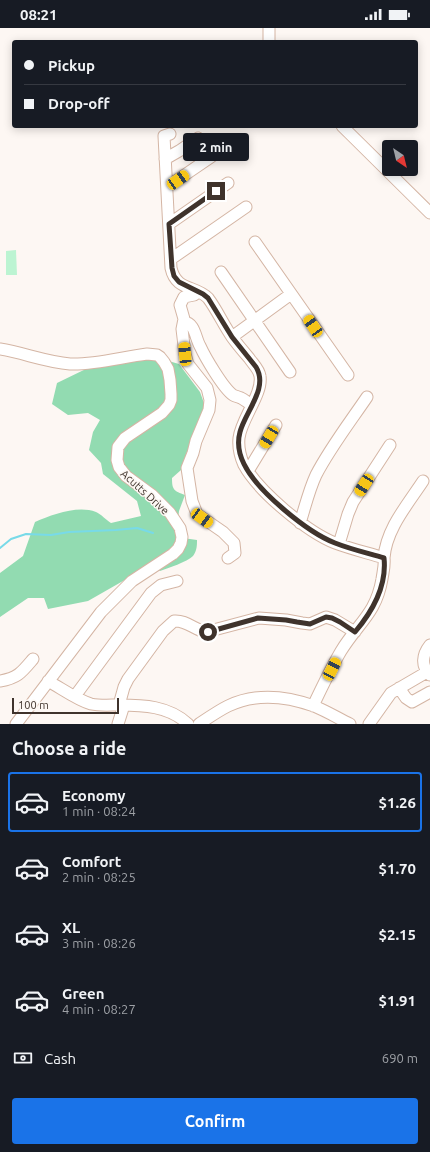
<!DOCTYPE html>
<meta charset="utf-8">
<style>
body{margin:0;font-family:Ubuntu,sans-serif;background:#242831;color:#f1f3f6;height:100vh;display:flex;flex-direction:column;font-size:15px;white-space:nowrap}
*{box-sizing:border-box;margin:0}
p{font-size:13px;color:#9ea1a6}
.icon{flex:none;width:22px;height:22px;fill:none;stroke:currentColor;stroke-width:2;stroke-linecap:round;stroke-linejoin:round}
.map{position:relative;height:696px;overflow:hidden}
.panel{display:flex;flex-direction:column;background:#171b24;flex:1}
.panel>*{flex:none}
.hud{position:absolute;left:12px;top:12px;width:406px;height:88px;border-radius:4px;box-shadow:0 2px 10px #0003;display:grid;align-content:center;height:88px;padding:0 12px;background:#171b24}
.needle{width:26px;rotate:145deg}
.fabs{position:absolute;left:382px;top:112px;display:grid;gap:8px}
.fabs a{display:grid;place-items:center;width:36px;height:36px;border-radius:4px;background:#171b24;box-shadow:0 2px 10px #0003;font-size:20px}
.scale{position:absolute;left:12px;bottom:10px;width:107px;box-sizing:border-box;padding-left:4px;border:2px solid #3f332c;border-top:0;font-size:11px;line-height:14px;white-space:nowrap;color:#3f332c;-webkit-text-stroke:3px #fdf7f3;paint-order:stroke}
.end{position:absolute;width:18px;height:18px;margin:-9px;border:5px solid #3f332c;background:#fff;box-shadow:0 0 0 2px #fff}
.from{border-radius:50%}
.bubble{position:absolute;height:28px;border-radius:4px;background:#171b24;box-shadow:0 2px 10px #0003;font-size:13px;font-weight:700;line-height:28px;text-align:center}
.car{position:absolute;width:12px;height:24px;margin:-12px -6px;border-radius:5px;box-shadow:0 0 3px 1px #0007;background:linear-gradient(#f5c518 24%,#345 0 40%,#f5c518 0 76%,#345 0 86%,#f5c518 0)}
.hud b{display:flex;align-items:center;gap:14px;height:38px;font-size:15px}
.hud b+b{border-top:1px solid #363941}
.hud i{width:10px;height:10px;background:#f1f3f6}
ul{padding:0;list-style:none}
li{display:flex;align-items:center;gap:12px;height:60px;margin:0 8px 6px;padding:0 4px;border:2px solid transparent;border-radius:4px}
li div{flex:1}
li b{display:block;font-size:15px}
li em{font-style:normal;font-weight:700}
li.on{border-color:#1a73e8}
li>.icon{width:36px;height:36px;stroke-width:1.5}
h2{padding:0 12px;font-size:18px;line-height:48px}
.pay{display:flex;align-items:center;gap:10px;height:44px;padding:0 12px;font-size:15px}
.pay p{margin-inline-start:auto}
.button{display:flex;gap:8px;margin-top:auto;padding:8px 12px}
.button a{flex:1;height:46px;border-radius:4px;background:#1a73e8;color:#fff;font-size:16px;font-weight:700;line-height:46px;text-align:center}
.status{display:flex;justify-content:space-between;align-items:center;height:28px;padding:0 20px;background:#171b24;direction:ltr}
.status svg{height:11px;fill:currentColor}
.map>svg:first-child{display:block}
.green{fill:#bcf4d2}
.forest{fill:#92dbb1}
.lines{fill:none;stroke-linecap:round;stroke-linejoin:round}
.stream{stroke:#78dae8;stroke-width:2}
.minor-casing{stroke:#d4b5a4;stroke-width:13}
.minor{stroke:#fff;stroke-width:11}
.route{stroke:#3f332c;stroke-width:5}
.labels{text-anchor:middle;stroke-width:3;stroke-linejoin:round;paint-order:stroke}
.street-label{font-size:11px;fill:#3f332c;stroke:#fdf7f3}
</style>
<div class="status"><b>08:21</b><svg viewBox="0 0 49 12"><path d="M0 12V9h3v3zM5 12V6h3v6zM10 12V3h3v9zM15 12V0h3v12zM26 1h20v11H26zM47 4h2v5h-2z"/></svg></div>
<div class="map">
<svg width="430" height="696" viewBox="0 0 430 696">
<rect width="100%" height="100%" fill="#fdf7f3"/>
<path class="green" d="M 16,222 L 17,247 L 6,247 L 6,223 Z"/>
<path class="forest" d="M 151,328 L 179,336 L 200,364 L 205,378 L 187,424 L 181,442 L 172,450 C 172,462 174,463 185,467 L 179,483 L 176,509 L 197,512 C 197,517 197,523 193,528 C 187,534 168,540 160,543 L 151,537 L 88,573 L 48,581 L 44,570 L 28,570 L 0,589 L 0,545 L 23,528 L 35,494 C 52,487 77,477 96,484 C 101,486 106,492 111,495 L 141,488 L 137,473 L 103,446 L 101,435 L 89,422 L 93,404 L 100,392 L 88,385 L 68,387 L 52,376 L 57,355 L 92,338 Z"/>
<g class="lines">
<path class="stream" d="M 0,520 L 11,511 L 26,506 L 51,507 L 69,504 L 116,502 L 137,500 L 153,505"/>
<g class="minor-casing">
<path id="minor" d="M 269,0 L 269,14
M 342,98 L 430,185
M 170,106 L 164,108 L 171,240 C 176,263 195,257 208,270 C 217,282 223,296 232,309 C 237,316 243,323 249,330 C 253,336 259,341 260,348 C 263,366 241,391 239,410 C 238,420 240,428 244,437 C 258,463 307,504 335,515 C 351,521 368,525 384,530 C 385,537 383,544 382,551 C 376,586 358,595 341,623 C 331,640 322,659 313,678
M 165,131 L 179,123 L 198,110
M 167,159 L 211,129
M 169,196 L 228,155
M 255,214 L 348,347
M 171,231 L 246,179
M 221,244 L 290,344
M 198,264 L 194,267 L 184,269 L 180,277 L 184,291 L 182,301 L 185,326 L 188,336 L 207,360 L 210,372 L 209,382 L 196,413 L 193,425 L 187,440 L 192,473 L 197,486 L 223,504 L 234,515 L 235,525 L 228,530
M 184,294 C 195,295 195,309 200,318 C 205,329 223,360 233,367 C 235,368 238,369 241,370 C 245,372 248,375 252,377
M 232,309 L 291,266
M 0,321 C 24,325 46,334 70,336 C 96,337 122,329 147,326 L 157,327 L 160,329 L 164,334 L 168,341 L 170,352 L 171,366 L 171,372 L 169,377 L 162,385 L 125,410 L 118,419 L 117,432 L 119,439 L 126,448 L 152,467 L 170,485 L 180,500 L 182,509 L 181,515 L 178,521 L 173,526 L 132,553 L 101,584 L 16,696
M 248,443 L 276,397
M 300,495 C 305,479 309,462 316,447 C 330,420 350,394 367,369
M 339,516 L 348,486 L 353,474 L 390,417
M 384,530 C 386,501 408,476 423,453
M 430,617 C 422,627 421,638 430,647
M 0,653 C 18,650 22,644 33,631
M 48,653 C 61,660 77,672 91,676 C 100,678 110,677 119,677 C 143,677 169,678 188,696
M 399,660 L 406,670 L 412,674 L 430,664
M 75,668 L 151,565 L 161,557 L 177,553
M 119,677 L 124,659 L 128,651 L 163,603 L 174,593 C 187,592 194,602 206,604 L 259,590 L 286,592 L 302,595 L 310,596 L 326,589 L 335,592 L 355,604
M 118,696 L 124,677
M 199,696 C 208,690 218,683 228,678 C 255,665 286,668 314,678 C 326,683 338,690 350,696
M 369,696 L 391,665 L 427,644"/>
</g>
<use href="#minor" class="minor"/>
</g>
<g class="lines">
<path class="route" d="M 208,604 L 258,590 L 286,592 L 297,594 L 310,596 L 326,589 L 332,590 L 340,594 L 355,604 C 372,584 387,558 384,530 C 367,525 350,521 335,515 C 307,504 257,463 244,436 C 239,426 237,415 240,404 C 245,384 269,360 256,339 L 232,309 L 208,270 L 203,266 L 179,254 L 174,248 L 172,240 L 169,196 L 216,163"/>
</g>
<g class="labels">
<g class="street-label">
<text transform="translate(145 464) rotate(42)" y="4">Acutts Drive</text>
</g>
</g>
</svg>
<div class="fabs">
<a><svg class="needle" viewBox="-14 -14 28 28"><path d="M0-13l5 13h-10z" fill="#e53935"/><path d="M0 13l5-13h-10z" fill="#9ea1a6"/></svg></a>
</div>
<div class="scale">100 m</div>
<i class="end from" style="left:208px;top:604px"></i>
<i class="end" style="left:216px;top:163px"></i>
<div class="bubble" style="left:183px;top:105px;width:66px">2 min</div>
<i class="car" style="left:178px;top:152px;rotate:56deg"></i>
<i class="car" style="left:313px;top:298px;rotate:326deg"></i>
<i class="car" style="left:185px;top:326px;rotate:355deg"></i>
<i class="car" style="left:269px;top:409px;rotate:211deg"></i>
<i class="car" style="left:364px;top:457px;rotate:213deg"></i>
<i class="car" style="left:202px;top:490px;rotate:126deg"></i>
<i class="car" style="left:332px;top:641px;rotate:27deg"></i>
<div class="hud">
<b><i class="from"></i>Pickup</b>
<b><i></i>Drop-off</b>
</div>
</div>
<section class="panel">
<h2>Choose a ride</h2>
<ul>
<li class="on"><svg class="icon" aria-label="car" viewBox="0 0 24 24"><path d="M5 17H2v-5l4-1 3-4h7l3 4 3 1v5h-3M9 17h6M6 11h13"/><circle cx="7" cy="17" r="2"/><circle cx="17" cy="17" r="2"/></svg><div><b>Economy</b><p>1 min · 08:24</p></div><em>$1.26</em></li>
<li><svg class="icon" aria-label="car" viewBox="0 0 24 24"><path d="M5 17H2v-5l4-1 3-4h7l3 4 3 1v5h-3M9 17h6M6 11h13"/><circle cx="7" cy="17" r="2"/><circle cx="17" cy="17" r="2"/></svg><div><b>Comfort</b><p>2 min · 08:25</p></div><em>$1.70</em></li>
<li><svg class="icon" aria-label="car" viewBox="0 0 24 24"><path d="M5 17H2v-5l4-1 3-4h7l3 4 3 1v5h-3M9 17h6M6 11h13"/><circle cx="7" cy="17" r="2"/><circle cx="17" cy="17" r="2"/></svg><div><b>XL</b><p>3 min · 08:26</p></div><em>$2.15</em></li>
<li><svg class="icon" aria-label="car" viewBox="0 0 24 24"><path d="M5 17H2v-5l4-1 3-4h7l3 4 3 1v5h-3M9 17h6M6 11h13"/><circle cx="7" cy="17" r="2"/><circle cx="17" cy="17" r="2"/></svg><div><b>Green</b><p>4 min · 08:27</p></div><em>$1.91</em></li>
</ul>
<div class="pay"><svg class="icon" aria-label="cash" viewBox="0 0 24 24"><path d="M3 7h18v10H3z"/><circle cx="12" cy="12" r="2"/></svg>Cash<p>690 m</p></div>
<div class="button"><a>Confirm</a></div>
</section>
